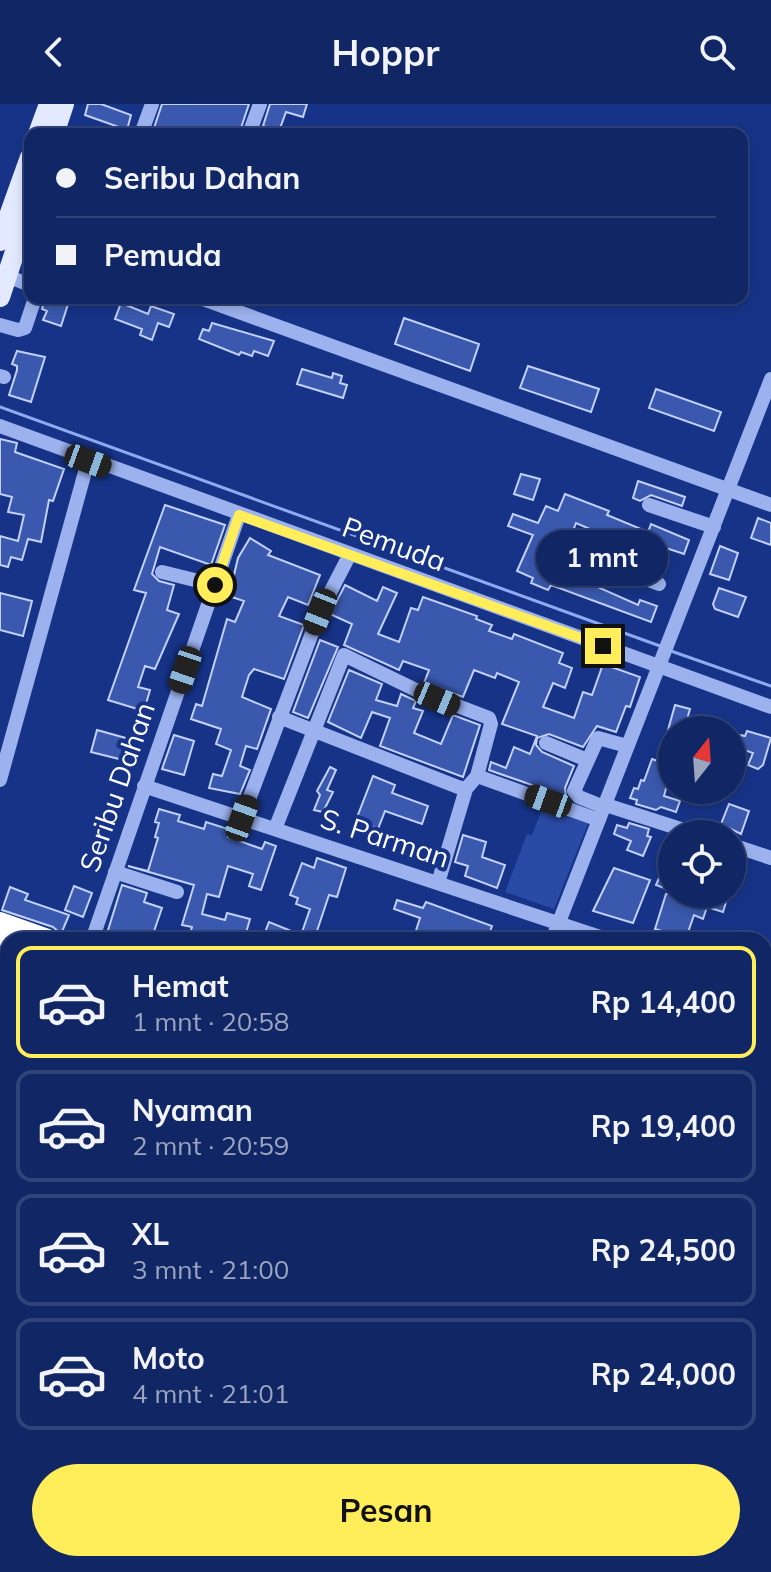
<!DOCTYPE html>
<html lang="id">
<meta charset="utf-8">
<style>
body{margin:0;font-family:Mulish,sans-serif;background:#192e6b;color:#f1f3f6;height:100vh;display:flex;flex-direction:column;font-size:30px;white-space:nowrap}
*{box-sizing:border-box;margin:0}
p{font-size:26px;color:#9ca5bf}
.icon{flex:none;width:44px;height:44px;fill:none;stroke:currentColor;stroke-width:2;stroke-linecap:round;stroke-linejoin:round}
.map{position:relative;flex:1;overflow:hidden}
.sheet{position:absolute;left:0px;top:828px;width:772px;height:640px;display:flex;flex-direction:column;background:#102665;border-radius:24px 24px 0 0;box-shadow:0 4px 12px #0003,0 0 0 2px #304379}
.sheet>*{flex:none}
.banner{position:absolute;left:24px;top:24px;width:724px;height:176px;border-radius:16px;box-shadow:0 4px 12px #0003,0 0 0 2px #304379;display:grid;align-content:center;height:176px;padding:0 32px;background:#102665}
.needle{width:52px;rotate:17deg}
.controls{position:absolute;left:658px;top:612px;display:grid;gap:16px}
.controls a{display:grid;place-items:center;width:88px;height:88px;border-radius:50%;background:#102665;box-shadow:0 4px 12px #0003,0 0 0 2px #304379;font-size:40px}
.end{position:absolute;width:36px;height:36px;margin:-18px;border:10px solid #ffed59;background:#111;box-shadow:0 0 0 4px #111}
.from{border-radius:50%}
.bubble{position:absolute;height:56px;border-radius:28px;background:#102665;box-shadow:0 4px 12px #0003,0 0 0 2px #304379;font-size:26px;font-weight:700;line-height:56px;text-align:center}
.car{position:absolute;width:24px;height:48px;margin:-24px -12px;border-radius:10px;box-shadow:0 0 6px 2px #0007;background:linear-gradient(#222 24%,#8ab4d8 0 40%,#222 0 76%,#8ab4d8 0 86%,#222 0)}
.banner b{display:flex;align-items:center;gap:28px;height:76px;font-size:30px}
.banner b+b{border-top:2px solid #304379}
.banner i{width:20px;height:20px;background:#f1f3f6}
ul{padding:14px 0 0;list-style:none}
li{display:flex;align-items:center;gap:24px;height:112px;margin:0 16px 12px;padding:0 16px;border:4px solid #304379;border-radius:16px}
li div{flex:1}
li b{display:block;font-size:30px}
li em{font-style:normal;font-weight:700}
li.current{border-color:#ffed59}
li>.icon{width:72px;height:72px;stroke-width:1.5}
.primary-button{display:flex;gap:16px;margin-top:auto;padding:16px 32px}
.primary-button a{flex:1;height:92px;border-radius:48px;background:#ffed59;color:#111;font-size:32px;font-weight:700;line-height:92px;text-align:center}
header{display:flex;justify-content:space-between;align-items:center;height:104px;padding:0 32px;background:#102665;font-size:36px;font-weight:700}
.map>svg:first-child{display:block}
.green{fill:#294aa5}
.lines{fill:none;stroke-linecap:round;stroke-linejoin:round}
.stream{stroke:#8eaaf1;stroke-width:3}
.building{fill:#3a59ae;stroke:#c2d1fa;stroke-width:2}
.minor{stroke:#9cb2ee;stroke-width:14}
.major{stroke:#e3e9ff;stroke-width:20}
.highway{stroke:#fff;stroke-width:22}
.route{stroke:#ffed59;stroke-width:10}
.labels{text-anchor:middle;stroke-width:8;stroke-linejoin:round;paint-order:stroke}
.street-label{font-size:28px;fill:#fff;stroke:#163387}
</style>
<header><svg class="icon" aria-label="back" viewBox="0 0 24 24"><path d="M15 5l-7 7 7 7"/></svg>Hoppr<svg class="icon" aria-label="search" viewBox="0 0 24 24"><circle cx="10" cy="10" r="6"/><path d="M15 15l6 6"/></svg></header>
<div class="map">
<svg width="771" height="1468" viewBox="0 0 771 1468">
<rect width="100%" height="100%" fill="#163387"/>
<path class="green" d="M 544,700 L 589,717 L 554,805 L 505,788 L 527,730 L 532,731 Z"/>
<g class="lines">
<path class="stream" d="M 0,303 L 660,542
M 671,547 L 771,582"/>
</g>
<path class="building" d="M 88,0 L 101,0 L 131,11 L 127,26 L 85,11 Z
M 162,0 L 249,0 L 239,30 L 152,30 Z
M 270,0 L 307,0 L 303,13 L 286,8 L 279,27 L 263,22 Z
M 45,194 L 70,194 L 61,222 L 43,216 L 47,207 L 42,205 Z
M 121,199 L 148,210 L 151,202 L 174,210 L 169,223 L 158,219 L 152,236 L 140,231 L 142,225 L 115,215 Z
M 404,214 L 479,240 L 470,267 L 395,240 Z
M 212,219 L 274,237 L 268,252 L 254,247 L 252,252 L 241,248 L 239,251 L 199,235 L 203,225 L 209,227 Z
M 17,247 L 45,253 L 31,298 L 9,291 L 17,266 L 17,262 L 12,260 Z
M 528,262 L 599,285 L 591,308 L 520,284 Z
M 302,265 L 332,274 L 333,269 L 342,272 L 340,279 L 347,281 L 343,294 L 297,280 Z
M 656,285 L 721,308 L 714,327 L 649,304 Z
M 0,335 L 17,339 L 15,348 L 64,365 L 53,397 L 49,396 L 41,438 L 28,435 L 22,456 L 11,453 L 8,463 L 0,461 L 0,432 L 18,437 L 24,411 L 8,408 L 12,393 L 0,390 Z
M 521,370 L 540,375 L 533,396 L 514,390 Z
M 638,377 L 685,393 L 682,402 L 651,391 L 640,397 L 633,394 Z
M 565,390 L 609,407 L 607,411 L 648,428 L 651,420 L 689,436 L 684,450 L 663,443 L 660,450 L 655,448 L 653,454 L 645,454 L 639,451 L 640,446 L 576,419 L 570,435 L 557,440 L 556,446 L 562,453 L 557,465 L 638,501 L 640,496 L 657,502 L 651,518 L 551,481 L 548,486 L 531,479 L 533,474 L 517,467 L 533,431 L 508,422 L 513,410 L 538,419 L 546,402 L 558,407 Z
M 165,401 L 225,421 L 211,461 L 160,443 L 152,470 L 159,477 L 174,481 L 167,506 L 179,510 L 155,565 L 145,562 L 138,583 L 150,586 L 144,607 L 108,596 L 146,489 L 134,486 Z
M 758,414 L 771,419 L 771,441 L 751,434 Z
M 250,434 L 271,447 L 268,451 L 320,471 L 308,501 L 288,493 L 279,512 L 304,521 L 284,575 L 254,565 L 249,571 L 242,593 L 271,605 L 257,645 L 246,642 L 240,662 L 250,666 L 240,690 L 209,684 L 213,670 L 222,672 L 231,646 L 216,640 L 221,625 L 191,615 L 196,600 L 202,602 L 227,515 L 235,518 L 244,497 L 229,492 L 238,454 Z
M 720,442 L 738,449 L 729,476 L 710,470 Z
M 345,481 L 377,497 L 383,483 L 397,489 L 378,530 L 399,538 L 411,504 L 418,506 L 423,493 L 477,512 L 476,515 L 492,521 L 489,527 L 512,535 L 514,530 L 563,549 L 559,559 L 572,564 L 565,584 L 553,579 L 543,603 L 574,614 L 583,588 L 592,591 L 603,560 L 640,573 L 630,603 L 626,602 L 616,628 L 597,622 L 583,643 L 549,630 L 537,634 L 536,641 L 542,648 L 574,662 L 565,684 L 566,693 L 489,666 L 491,658 L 506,664 L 514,643 L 530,650 L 537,632 L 502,620 L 519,578 L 497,569 L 495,574 L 474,566 L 463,593 L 424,579 L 429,566 L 403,557 L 399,566 L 344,541 L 352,520 L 330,510 Z
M 719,484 L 746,493 L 738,513 L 715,505 L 713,500 Z
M 0,489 L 32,497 L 23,532 L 0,526 Z
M 320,536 L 338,543 L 308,614 L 293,608 Z
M 349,566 L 382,580 L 376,596 L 397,602 L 401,590 L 416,597 L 413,604 L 423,607 L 414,629 L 441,640 L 453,611 L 480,621 L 463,673 L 380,642 L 390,614 L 372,608 L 361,634 L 328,618 Z
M 675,601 L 690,605 L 684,626 L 668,626 Z
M 97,626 L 133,636 L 127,657 L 91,648 Z
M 747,627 L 771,634 L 763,661 L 758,665 L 748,661 L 753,649 L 736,643 L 740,631 L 745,632 Z
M 174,631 L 194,637 L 184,671 L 162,665 Z
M 652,655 L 672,662 L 664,692 L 680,697 L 676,708 L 661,703 L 656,706 L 636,700 L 637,696 L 630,694 L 634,684 L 638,685 L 641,676 L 644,677 Z
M 330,663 L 336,666 L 327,686 L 333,688 L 323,708 L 314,706 L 320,691 L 317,687 Z
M 373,672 L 395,681 L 392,689 L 428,702 L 422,720 L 385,707 L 378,725 L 356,716 Z
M 729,700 L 749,707 L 741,730 L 721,720 Z
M 159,705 L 180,711 L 178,717 L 204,725 L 206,718 L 231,726 L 228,733 L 262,745 L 265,738 L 276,742 L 261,786 L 249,782 L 253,770 L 228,762 L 219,793 L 207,790 L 202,810 L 225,816 L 227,809 L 250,815 L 244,836 L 188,836 L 192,823 L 182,821 L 194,781 L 128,762 L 148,767 L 158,734 L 155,733 L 159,719 L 155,718 Z
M 629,719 L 649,725 L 647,732 L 651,733 L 643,752 L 627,746 L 631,737 L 614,730 L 617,721 L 627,724 Z
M 463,731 L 486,738 L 482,753 L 505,761 L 497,784 L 465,772 L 468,762 L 455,758 Z
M 671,746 L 672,747 L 672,787 L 656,781 Z
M 317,754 L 346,764 L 337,793 L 329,791 L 314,836 L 280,833 L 278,836 L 262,836 L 269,818 L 301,831 L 310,805 L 296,800 L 298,794 L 290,791 L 302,759 L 314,764 Z
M 614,764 L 650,776 L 633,819 L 593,807 Z
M 122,781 L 147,789 L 144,798 L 162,804 L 151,836 L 105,836 Z
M 74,782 L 92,789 L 83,813 L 65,806 Z
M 10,783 L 28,790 L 25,796 L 69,811 L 61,830 L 53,823 L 2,806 Z
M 666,790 L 713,790 L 727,795 L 723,808 L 707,803 L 703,815 L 694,811 L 686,834 L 655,825 Z
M 397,796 L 423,804 L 426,798 L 492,822 L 487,836 L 413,836 L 420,814 L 394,805 Z"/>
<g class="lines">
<path class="minor" d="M 141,30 L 152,0
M 249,30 L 260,0
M 7,172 L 30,181
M 200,194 L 771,401
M 0,221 L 18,226 L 25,224 L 35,194
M 0,272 L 4,273
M 0,322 L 771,603
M 649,401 L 714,423
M 566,444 L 659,480
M 162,468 L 215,481
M 279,613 L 458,683 L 466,685 L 477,672 L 599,716
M 546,639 L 587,656
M 0,676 L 88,357
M 144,682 L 609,836
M 606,701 L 696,730
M 604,703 L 579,693 L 574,687 L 598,634 L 627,642
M 242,714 L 320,508 L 349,452
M 275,725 L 344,551 L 416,586 L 489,614 L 491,620 L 477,672
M 732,741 L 771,754
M 115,768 L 177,788
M 438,779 L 466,685
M 92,836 L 239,411
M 552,836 L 771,275
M 764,886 L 771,888
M 0,889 L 8,865
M 0,936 L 8,910
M 0,949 L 8,961
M 764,1248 L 771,1251
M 0,1252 L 8,1233
M 764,1319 L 771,1322
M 0,1324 L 8,1326
M 764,1399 L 771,1401
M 371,1460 L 392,1468
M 756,1460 L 771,1465
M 117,1468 L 120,1460
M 462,1468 L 465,1460"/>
<path class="major" d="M 38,30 L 49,0
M 54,30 L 64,0
M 0,137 L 30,53
M 0,193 L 30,102"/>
<path class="highway" d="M 0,819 L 48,836
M 0,838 L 8,840
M 768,1097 L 771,1085"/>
</g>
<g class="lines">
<path class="route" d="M 215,481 L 239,411 L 603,542"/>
</g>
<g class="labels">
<g class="street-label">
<text transform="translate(394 440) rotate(20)" y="10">Pemuda</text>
<text transform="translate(117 683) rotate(-71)" y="10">Seribu Dahan</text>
<text transform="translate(385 734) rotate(18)" y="10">S. Parman</text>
</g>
</g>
</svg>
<div class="controls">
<a><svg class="needle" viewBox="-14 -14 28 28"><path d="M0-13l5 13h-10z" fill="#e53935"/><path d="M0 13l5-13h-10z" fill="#9ca5bf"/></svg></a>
<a><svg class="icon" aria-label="locate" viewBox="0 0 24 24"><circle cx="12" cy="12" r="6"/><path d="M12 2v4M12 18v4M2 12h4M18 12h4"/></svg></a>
</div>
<i class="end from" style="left:215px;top:481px"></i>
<i class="end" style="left:603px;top:542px"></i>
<div class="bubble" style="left:536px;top:426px;width:132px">1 mnt</div>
<i class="car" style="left:88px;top:357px;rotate:110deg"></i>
<i class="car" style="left:320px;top:508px;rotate:202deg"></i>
<i class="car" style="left:185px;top:566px;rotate:199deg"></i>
<i class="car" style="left:437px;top:595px;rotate:113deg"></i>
<i class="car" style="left:548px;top:697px;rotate:290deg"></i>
<i class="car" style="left:242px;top:714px;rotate:20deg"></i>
<div class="banner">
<b><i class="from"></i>Seribu Dahan</b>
<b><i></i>Pemuda</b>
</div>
<section class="sheet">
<ul>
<li class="current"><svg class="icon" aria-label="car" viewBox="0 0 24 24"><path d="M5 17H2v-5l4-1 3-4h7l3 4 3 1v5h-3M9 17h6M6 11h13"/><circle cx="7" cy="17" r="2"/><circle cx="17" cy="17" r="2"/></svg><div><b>Hemat</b><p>1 mnt · 20:58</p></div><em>Rp 14,400</em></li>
<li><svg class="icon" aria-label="car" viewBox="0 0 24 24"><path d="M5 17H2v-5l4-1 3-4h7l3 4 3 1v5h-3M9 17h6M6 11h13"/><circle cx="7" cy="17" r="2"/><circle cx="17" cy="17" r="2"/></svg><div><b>Nyaman</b><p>2 mnt · 20:59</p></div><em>Rp 19,400</em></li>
<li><svg class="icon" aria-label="car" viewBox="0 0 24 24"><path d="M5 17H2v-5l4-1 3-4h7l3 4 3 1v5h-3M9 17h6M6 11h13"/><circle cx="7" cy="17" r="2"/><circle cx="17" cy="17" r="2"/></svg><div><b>XL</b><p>3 mnt · 21:00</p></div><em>Rp 24,500</em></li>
<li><svg class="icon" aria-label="car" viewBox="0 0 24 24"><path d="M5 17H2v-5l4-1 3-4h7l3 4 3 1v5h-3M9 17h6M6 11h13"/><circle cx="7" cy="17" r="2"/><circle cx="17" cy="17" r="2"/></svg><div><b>Moto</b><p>4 mnt · 21:01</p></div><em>Rp 24,000</em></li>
</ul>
<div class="primary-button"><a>Pesan</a></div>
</section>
</div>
